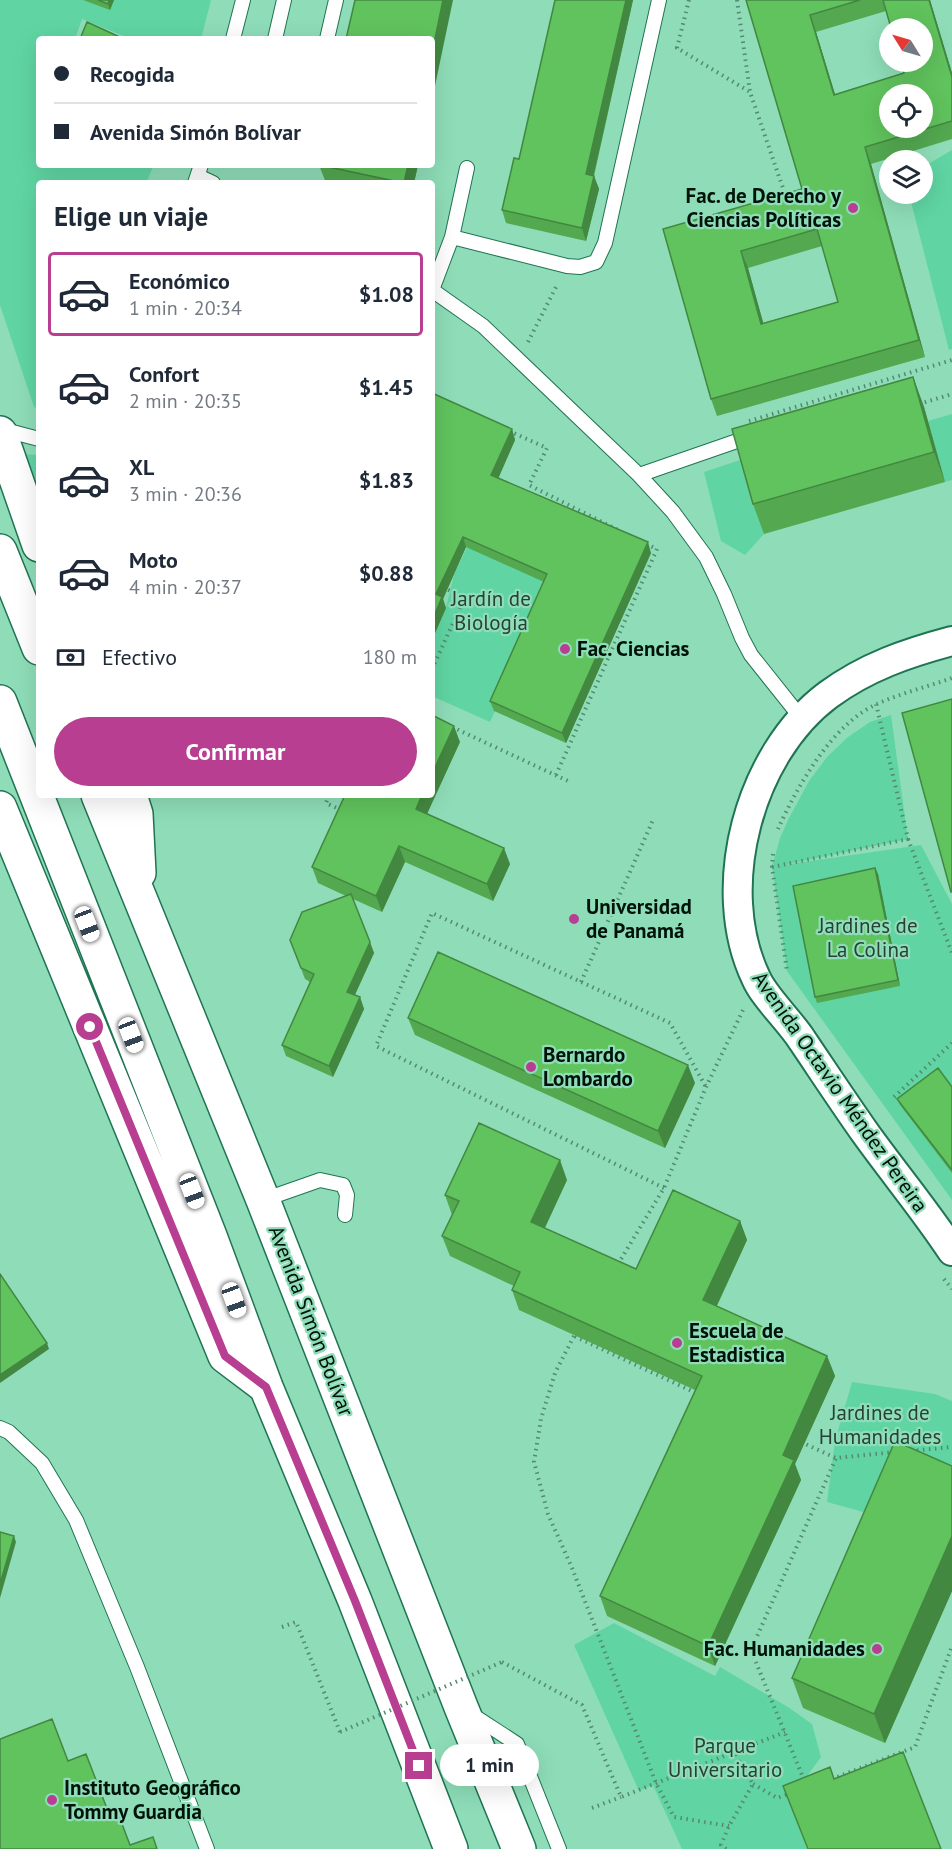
<!DOCTYPE html>
<html lang="es">
<meta charset="utf-8">
<style>
body{margin:0;font-family:"PT Sans",sans-serif;background:#f6f6f7;color:#1f2937;height:100vh;display:flex;flex-direction:column;font-size:22px;white-space:nowrap}
*{box-sizing:border-box;margin:0}
p{font-size:20px;color:#747a83}
.icon{flex:none;width:33px;height:33px;fill:none;stroke:currentColor;stroke-width:2;stroke-linecap:round;stroke-linejoin:round}
.map{position:relative;flex:1;overflow:hidden}
.sheet{position:absolute;left:36px;top:180px;width:399px;height:618px;display:flex;flex-direction:column;background:#fff;border-radius:6px;box-shadow:0 6px 24px #0002}
.sheet>*{flex:none}
.guide{position:absolute;left:36px;top:36px;width:399px;height:132px;border-radius:6px;box-shadow:0 6px 24px #0002;display:grid;align-content:center;height:132px;padding:0 18px;background:#fff}
.needle{width:39px;rotate:307deg}
.buttons{position:absolute;left:879px;top:18px;display:grid;gap:12px}
.buttons a{display:grid;place-items:center;width:54px;height:54px;border-radius:50%;background:#fff;box-shadow:0 6px 24px #0002;font-size:30px}
.end{position:absolute;width:27px;height:27px;margin:-14px;border:8px solid #b83e91;background:#fff;box-shadow:0 0 0 3px #fff}
.from{border-radius:50%}
.bubble{position:absolute;height:42px;border-radius:21px;background:#fff;box-shadow:0 6px 24px #0002;font-size:20px;font-weight:700;line-height:42px;text-align:center}
.car{position:absolute;width:18px;height:36px;margin:-18px -9px;border-radius:8px;box-shadow:0 0 4px 2px #0007;background:linear-gradient(#fff 24%,#345 0 40%,#fff 0 76%,#345 0 86%,#fff 0)}
.guide b{display:flex;align-items:center;gap:21px;height:57px;font-size:22px}
.guide b+b{border-top:2px solid #e0e1e3}
.guide i{width:15px;height:15px;background:#1f2937}
ul{padding:0;list-style:none}
li{display:flex;align-items:center;gap:18px;height:84px;margin:0 12px 9px;padding:0 6px;border:3px solid transparent;border-radius:6px}
li div{flex:1}
li b{display:block;font-size:22px}
li em{font-style:normal;font-weight:700}
li.on{border-color:#b83e91}
li>.icon{width:54px;height:54px;stroke-width:1.5}
h2{padding:0 18px;font-size:27px;line-height:72px}
.pay{display:flex;align-items:center;gap:15px;height:66px;padding:0 18px;font-size:22px}
.pay p{margin-inline-start:auto}
.primary-button{display:flex;gap:12px;margin-top:auto;padding:12px 18px}
.primary-button a{flex:1;height:69px;border-radius:36px;background:#b83e91;color:#fff;font-size:24px;font-weight:700;line-height:69px;text-align:center}
.map>svg:first-child{display:block}
.green{fill:#60d5a3}
.lines{fill:none;stroke-linecap:round;stroke-linejoin:round}
.lane-casing{stroke:#207453;stroke-width:16}
.street-casing{stroke:#207453;stroke-width:32}
.primary-casing{stroke:#207453;stroke-width:36}
.path{stroke:#548a70;stroke-width:4;stroke-dasharray:1.5 4.5;stroke-linecap:butt}
.lane{stroke:#fff;stroke-width:14}
.street{stroke:#fff;stroke-width:28}
.primary{stroke:#fff;stroke-width:33}
.path-bridge{stroke:#548a70;stroke-width:4;stroke-dasharray:1.5 4.5;stroke-linecap:butt}
.wall{fill:#53a850;fill-rule:evenodd}
.shaded-wall{fill:#438841}
.building{fill:#60c35d;stroke:#438841;stroke-width:1.5;fill-rule:evenodd}
.route{stroke:#b83e91;stroke-width:8}
.poi-dot{fill:#b83e91;stroke:#8eddb8;stroke-width:2}
.labels{text-anchor:middle;stroke-width:4.5;stroke-linejoin:round;paint-order:stroke}
.poi-label{font-size:21px;font-weight:bold;fill:#00130a;stroke:#8eddb8;text-anchor:start}
.park-label{font-size:21px;fill:#274235;stroke:#8eddb8}
.street-label{font-size:21px;fill:#00130a;stroke:#8eddb8}
</style>
<div class="map">
<svg width="952" height="1849" viewBox="0 0 952 1849">
<rect width="100%" height="100%" fill="#8eddb8"/>
<path class="green" d="M 0,0 L 211,0 L 201,39 L 131,39 L 82,19 L 75,39 L 39,39 L 39,165 L 154,165 L 146,183 L 39,183 L 39,409 L 34,407 L 0,305 Z
M 952,150 L 952,349 L 949,350 L 909,194 L 922,194 L 923,167 Z
M 952,414 L 952,480 L 945,482 L 928,421 Z
M 20,454 L 39,455 L 39,499 Z
M 743,459 L 764,534 L 745,555 L 721,541 L 704,472 Z
M 467,547 L 552,583 L 490,722 L 432,696 L 432,640 L 446,608 L 454,575 Z
M 891,715 L 908,839 L 783,865 L 921,845 L 952,904 L 952,1200 L 787,971 L 772,867 L 780,838 L 789,818 L 809,781 L 827,757 L 848,737 L 870,722 Z
M 852,1382 L 935,1394 L 952,1401 L 952,1484 L 874,1515 L 827,1502 L 835,1441 Z
M 614,1623 L 715,1676 L 720,1667 L 788,1707 L 812,1724 L 821,1757 L 789,1801 L 807,1849 L 682,1849 L 653,1785 L 639,1791 L 574,1645 Z"/>
<g class="lines">
<g class="lane-casing">
<path id="lane" d="M 659,0 L 605,243 L 596,262 L 580,267 L 567,266 L 452,237 L 432,290 L 483,326 L 639,475 L 673,512 L 706,557 L 724,594 L 742,638 L 751,655 L 802,719
M 233,39 L 243,0
M 275,39 L 284,0
M 327,39 L 336,0
M 198,176 L 213,183
M 195,183 L 201,165
M 452,237 L 467,168
M 1,429 L 39,439
M 639,475 L 740,440
M 263,1200 L 320,1180 L 343,1185 L 347,1195 L 345,1215
M 0,1428 L 9,1432 L 42,1463 L 76,1520 L 137,1667 L 207,1849
M 471,1714 L 517,1744 L 559,1849"/>
</g>
<g class="street-casing">
<path id="street" d="M 952,641 C 907,653 866,667 828,695 C 749,754 713,888 756,978 C 764,997 790,1021 802,1040 C 823,1071 844,1103 866,1134 C 894,1173 925,1210 952,1251"/>
</g>
<g class="primary-casing">
<path id="primary" d="M 0,433 L 39,545
M 0,551 L 39,648
M 0,702 L 210,1236 L 266,1387 L 355,1601 L 451,1849
M 98,795 L 263,1200 L 461,1707 L 519,1849
M 130,795 L 136,814 L 139,873
M 0,808 L 225,1356 L 266,1387"/>
</g>
<path class="path" d="M 689,0 L 677,48 L 750,92
M 737,0 L 750,92 L 786,197
M 528,342 L 557,285
M 919,404 L 952,394
M 749,421 L 952,360
M 509,431 L 547,448 L 529,485 L 620,531
M 432,669 L 465,597 L 444,588
M 452,727 L 568,781
M 556,775 L 657,549 L 646,544
M 329,795 L 326,803 L 341,810
M 778,829 C 797,787 832,724 877,704 C 901,693 927,687 952,678
M 908,839 L 952,953
M 773,854 L 772,867 L 787,971
M 772,867 L 908,839 L 876,704
M 581,982 L 653,820
M 894,1097 L 952,1043
M 664,1188 L 376,1046 L 432,913 L 670,1023 L 706,1087
M 618,1264 L 664,1188 L 706,1087 L 743,1010
M 944,1279 L 952,1289
M 577,1332 L 574,1336 L 696,1393
M 574,1336 L 555,1373 L 541,1419 L 534,1462 L 548,1514 L 572,1568 L 656,1783 L 674,1817 L 729,1826
M 801,1442 L 836,1458
M 911,1451 L 952,1447
M 282,1627 L 296,1622 L 340,1732
M 502,1662 L 582,1705 L 621,1797 L 785,1732
M 832,1779 L 915,1747 L 952,1646
M 804,1780 L 751,1650 L 836,1458 L 895,1452
M 753,1784 L 777,1798 L 789,1794
M 592,1808 L 621,1797
M 726,1849 L 721,1845 L 729,1826 L 753,1784 L 739,1762 L 735,1751"/>
<use href="#lane" class="lane"/>
<use href="#street" class="street"/>
<use href="#primary" class="primary"/>
<path class="path-bridge" d="M 340,1732 L 502,1662"/>
</g>
<path class="wall" d="M 83,0 L 114,0 L 110,10 Z
M 555,0 L 633,0 L 594,176 L 599,189 L 586,241 L 506,223 L 502,210 L 519,159 Z
M 746,0 L 930,0 L 952,73 L 952,139 L 871,164 L 925,357 L 717,416 L 711,399 L 663,229 L 802,189 ZM 886,11 L 904,73 L 835,94 L 816,32 ZM 822,246 L 838,302 L 763,323 L 748,268 Z
M 319,165 L 418,165 L 414,183 L 326,183 Z
M 913,377 L 924,407 L 945,482 L 764,534 L 753,504 Z
M 432,393 L 512,429 L 515,440 L 498,478 L 651,553 L 566,743 L 494,711 L 490,701 L 544,582 L 466,547 L 443,599 L 446,608 L 432,640 Z
M 460,742 L 427,813 L 510,864 L 493,901 L 405,862 L 382,912 L 353,899 L 374,953 L 355,995 L 360,997 L 364,1009 L 333,1077 L 286,1056 L 282,1045 L 310,982 L 305,979 L 290,940 L 346,896 L 318,883 L 312,867 Z
M 875,868 L 878,874 L 900,986 L 817,1003 L 815,997 Z
M 408,1018 L 695,1083 L 665,1148 L 415,1035 Z
M 952,1087 L 952,1173 L 900,1105 L 897,1099 Z
M 567,1180 L 545,1228 L 636,1269 L 740,1221 L 747,1240 L 717,1306 L 827,1356 L 835,1376 L 795,1464 L 801,1480 L 715,1666 L 607,1616 L 600,1596 L 695,1390 L 519,1310 L 512,1290 L 514,1286 L 450,1256 L 442,1236 L 452,1215 L 445,1195 Z
M 952,1466 L 952,1591 L 885,1743 L 803,1708 L 792,1678 Z"/>
<path class="shaded-wall" d="M 109,0 L 114,0 L 110,10 L 108,4 Z
M 443,0 L 453,0 L 432,100 L 432,53 Z
M 626,0 L 633,0 L 593,178 L 594,176 L 599,189 L 586,241 L 582,228 L 586,174 Z
M 929,0 L 930,0 L 952,73 L 952,77 Z
M 810,15 L 816,32 L 840,111 L 834,95 Z
M 865,147 L 871,164 L 925,357 L 919,340 Z
M 408,165 L 418,165 L 414,183 L 404,183 Z
M 741,251 L 748,268 L 768,340 L 761,324 Z
M 913,377 L 924,407 L 945,482 L 934,452 Z
M 512,429 L 515,440 L 495,486 L 491,475 Z
M 463,537 L 466,547 L 443,599 L 446,608 L 432,640 L 432,621 L 436,594 Z
M 648,542 L 651,553 L 566,743 L 562,733 Z
M 454,726 L 460,742 L 422,825 L 416,809 L 422,795 L 432,795 L 432,774 Z
M 399,846 L 405,862 L 382,912 L 376,896 Z
M 504,848 L 510,864 L 493,901 L 487,884 Z
M 875,868 L 878,874 L 900,986 L 898,980 Z
M 370,942 L 374,953 L 351,1003 L 347,992 Z
M 360,997 L 364,1009 L 333,1077 L 329,1066 Z
M 688,1065 L 695,1083 L 665,1148 L 658,1131 Z
M 560,1160 L 567,1180 L 538,1242 L 531,1222 Z
M 740,1221 L 747,1240 L 710,1320 L 703,1300 Z
M 47,1343 L 49,1349 L 0,1383 L 0,1375 Z
M 827,1356 L 835,1376 L 795,1464 L 801,1480 L 715,1666 L 708,1646 L 783,1455 Z
M 14,1536 L 16,1542 L 0,1598 L 0,1584 Z
M 952,1536 L 952,1591 L 885,1743 L 874,1714 Z"/>
<path class="building" d="M 98,0 L 109,0 L 108,4 Z
M 355,0 L 443,0 L 432,53 L 432,39 L 346,39 Z
M 555,0 L 626,0 L 586,174 L 594,176 L 582,228 L 502,210 L 514,158 L 519,159 Z
M 746,0 L 860,0 L 810,15 L 834,95 L 904,73 L 901,62 L 922,62 L 922,28 L 891,28 L 883,0 L 929,0 L 952,77 L 952,121 L 865,147 L 919,340 L 711,399 L 663,229 L 802,189 ZM 890,94 L 922,94 L 922,128 L 890,128 ZM 817,229 L 838,302 L 761,324 L 741,251 Z
M 87,22 L 124,39 L 80,39 Z
M 319,165 L 408,165 L 404,183 Z
M 913,377 L 934,452 L 753,504 L 732,429 Z
M 432,393 L 512,429 L 491,475 L 648,542 L 562,733 L 490,701 L 547,574 L 463,537 L 436,594 L 442,597 L 432,621 Z
M 952,699 L 952,892 L 951,892 L 902,713 Z
M 432,715 L 454,726 L 432,774 Z
M 345,795 L 422,795 L 416,809 L 504,848 L 487,884 L 399,846 L 376,896 L 312,867 Z
M 875,868 L 898,980 L 815,997 L 793,886 Z
M 351,894 L 370,942 L 347,992 L 360,997 L 329,1066 L 282,1045 L 314,974 L 301,968 L 290,940 L 302,912 Z
M 438,952 L 688,1065 L 658,1131 L 408,1018 Z
M 938,1068 L 952,1087 L 952,1170 L 897,1099 Z
M 479,1123 L 560,1160 L 531,1222 L 636,1269 L 673,1190 L 740,1221 L 703,1300 L 827,1356 L 783,1455 L 794,1460 L 708,1646 L 600,1596 L 702,1376 L 512,1290 L 520,1272 L 442,1236 L 459,1201 L 445,1195 Z
M 0,1274 L 47,1343 L 0,1375 Z
M 895,1441 L 952,1466 L 952,1536 L 874,1714 L 792,1678 Z
M 0,1532 L 14,1536 L 0,1584 Z
M 52,1719 L 68,1761 L 86,1754 L 111,1819 L 119,1816 L 130,1845 L 153,1837 L 157,1849 L 0,1849 L 0,1739 Z
M 903,1752 L 941,1849 L 808,1849 L 783,1786 L 830,1767 L 834,1779 Z"/>
<g class="lines">
<path class="route" d="M 90,1027 L 225,1356 L 266,1387 L 355,1601 L 419,1766"/>
</g>
<g class="poi-dot">
<circle cx="853" cy="208" r="6"/>
<circle cx="565" cy="649" r="6"/>
<circle cx="574" cy="919" r="6"/>
<circle cx="531" cy="1067" r="6"/>
<circle cx="677" cy="1343" r="6"/>
<circle cx="877" cy="1649" r="6"/>
<circle cx="52" cy="1800" r="6"/>
</g>
<g class="labels">
<g class="poi-label">
<text x="841" y="203" text-anchor="end">Fac. de Derecho y<tspan x="841" dy="24">Ciencias Políticas</tspan></text>
<text x="577" y="656">Fac. Ciencias</text>
<text x="586" y="914">Universidad<tspan x="586" dy="24">de Panamá</tspan></text>
<text x="543" y="1062">Bernardo<tspan x="543" dy="24">Lombardo</tspan></text>
<text x="689" y="1338">Escuela de<tspan x="689" dy="24">Estadistica</tspan></text>
<text x="865" y="1656" text-anchor="end">Fac. Humanidades</text>
<text x="64" y="1795">Instituto Geográfico<tspan x="64" dy="24">Tommy Guardia</tspan></text>
</g>
<g class="park-label">
<text x="491" y="606">Jardín de<tspan x="491" dy="24">Biología</tspan></text>
<text x="868" y="933">Jardines de<tspan x="868" dy="24">La Colina</tspan></text>
<text x="880" y="1420">Jardines de<tspan x="880" dy="24">Humanidades</tspan></text>
<text x="725" y="1753">Parque<tspan x="725" dy="24">Universitario</tspan></text>
</g>
<g class="street-label">
<text transform="translate(840 1092) rotate(55)" y="7">Avenida Octavio Méndez Pereira</text>
<text transform="translate(311 1321) rotate(69)" y="7">Avenida Simón Bolívar</text>
</g>
</g>
</svg>
<div class="buttons">
<a><svg class="needle" viewBox="-14 -14 28 28"><path d="M0-13l5 13h-10z" fill="#e53935"/><path d="M0 13l5-13h-10z" fill="#747a83"/></svg></a>
<a><svg class="icon" aria-label="locate" viewBox="0 0 24 24"><circle cx="12" cy="12" r="6"/><path d="M12 2v4M12 18v4M2 12h4M18 12h4"/></svg></a>
<a><svg class="icon" aria-label="layers" viewBox="0 0 24 24"><path d="M12 4l9 5-9 5-9-5zM3 14l9 5 9-5"/></svg></a>
</div>
<i class="end from" style="left:90px;top:1027px"></i>
<i class="end" style="left:419px;top:1766px"></i>
<div class="bubble" style="left:440px;top:1744px;width:99px">1 min</div>
<i class="car" style="left:87px;top:924px;rotate:159deg"></i>
<i class="car" style="left:131px;top:1035px;rotate:159deg"></i>
<i class="car" style="left:192px;top:1191px;rotate:159deg"></i>
<i class="car" style="left:234px;top:1300px;rotate:160deg"></i>
<div class="guide">
<b><i class="from"></i>Recogida</b>
<b><i></i>Avenida Simón Bolívar</b>
</div>
<section class="sheet">
<h2>Elige un viaje</h2>
<ul>
<li class="on"><svg class="icon" aria-label="car" viewBox="0 0 24 24"><path d="M5 17H2v-5l4-1 3-4h7l3 4 3 1v5h-3M9 17h6M6 11h13"/><circle cx="7" cy="17" r="2"/><circle cx="17" cy="17" r="2"/></svg><div><b>Económico</b><p>1 min · 20:34</p></div><em>$1.08</em></li>
<li><svg class="icon" aria-label="car" viewBox="0 0 24 24"><path d="M5 17H2v-5l4-1 3-4h7l3 4 3 1v5h-3M9 17h6M6 11h13"/><circle cx="7" cy="17" r="2"/><circle cx="17" cy="17" r="2"/></svg><div><b>Confort</b><p>2 min · 20:35</p></div><em>$1.45</em></li>
<li><svg class="icon" aria-label="car" viewBox="0 0 24 24"><path d="M5 17H2v-5l4-1 3-4h7l3 4 3 1v5h-3M9 17h6M6 11h13"/><circle cx="7" cy="17" r="2"/><circle cx="17" cy="17" r="2"/></svg><div><b>XL</b><p>3 min · 20:36</p></div><em>$1.83</em></li>
<li><svg class="icon" aria-label="car" viewBox="0 0 24 24"><path d="M5 17H2v-5l4-1 3-4h7l3 4 3 1v5h-3M9 17h6M6 11h13"/><circle cx="7" cy="17" r="2"/><circle cx="17" cy="17" r="2"/></svg><div><b>Moto</b><p>4 min · 20:37</p></div><em>$0.88</em></li>
</ul>
<div class="pay"><svg class="icon" aria-label="cash" viewBox="0 0 24 24"><path d="M3 7h18v10H3z"/><circle cx="12" cy="12" r="2"/></svg>Efectivo<p>180 m</p></div>
<div class="primary-button"><a>Confirmar</a></div>
</section>
</div>
